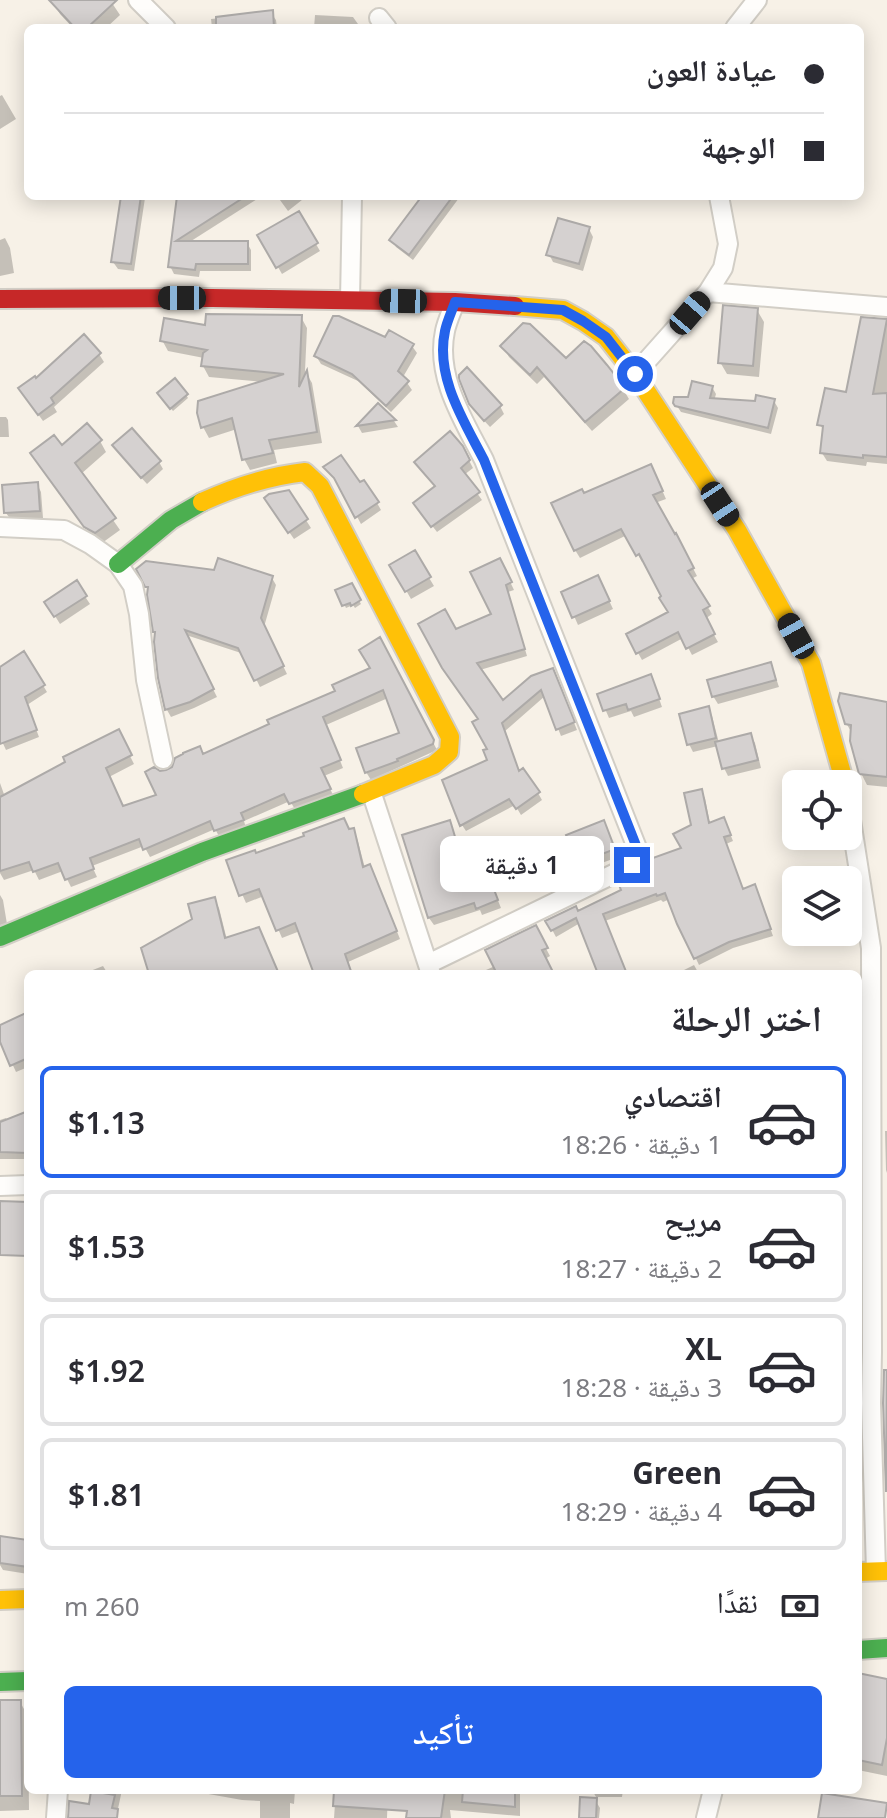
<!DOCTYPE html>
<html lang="ar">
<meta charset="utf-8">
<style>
body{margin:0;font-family:"Noto Sans","Noto Naskh Arabic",sans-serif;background:#f2f2f3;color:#2b2b33;direction:rtl;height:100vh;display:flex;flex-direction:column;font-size:30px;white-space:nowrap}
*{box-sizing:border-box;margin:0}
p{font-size:26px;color:#7c7c81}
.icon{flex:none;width:44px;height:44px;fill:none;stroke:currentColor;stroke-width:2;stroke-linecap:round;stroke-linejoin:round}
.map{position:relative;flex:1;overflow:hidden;direction:ltr}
.panel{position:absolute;left:24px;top:970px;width:838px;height:824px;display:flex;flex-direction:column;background:#fff;border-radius:12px;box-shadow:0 4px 20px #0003;direction:rtl}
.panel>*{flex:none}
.banner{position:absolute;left:24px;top:24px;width:840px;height:176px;border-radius:12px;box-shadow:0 4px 20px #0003;direction:rtl;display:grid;align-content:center;height:176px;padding:0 40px;background:#fff}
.fabs{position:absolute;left:782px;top:770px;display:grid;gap:16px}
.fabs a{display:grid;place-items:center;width:80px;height:80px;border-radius:12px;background:#fff;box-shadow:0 4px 20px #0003;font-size:40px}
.end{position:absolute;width:36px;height:36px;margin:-18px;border:10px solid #2563eb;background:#fff;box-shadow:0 0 0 4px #fff}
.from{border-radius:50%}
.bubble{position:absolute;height:56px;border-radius:12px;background:#fff;box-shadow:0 4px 20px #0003;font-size:26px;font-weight:600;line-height:56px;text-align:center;direction:rtl}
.car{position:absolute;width:24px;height:48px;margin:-24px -12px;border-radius:10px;box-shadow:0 0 6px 2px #0007;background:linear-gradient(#222 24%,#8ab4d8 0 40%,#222 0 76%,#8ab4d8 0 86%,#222 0)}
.banner b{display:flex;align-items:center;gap:28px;height:76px;font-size:30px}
.banner b+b{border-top:2px solid #e1e1e2}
.banner i{width:20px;height:20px;background:#2b2b33}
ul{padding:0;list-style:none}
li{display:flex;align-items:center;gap:24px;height:112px;margin:0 16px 12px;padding:0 24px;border:4px solid #e1e1e2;border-radius:12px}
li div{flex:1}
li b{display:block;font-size:30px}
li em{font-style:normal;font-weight:600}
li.on{border-color:#2563eb}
li>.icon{width:72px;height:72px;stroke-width:1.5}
h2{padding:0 40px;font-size:36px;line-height:96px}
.pay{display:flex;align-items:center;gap:20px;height:88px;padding:0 40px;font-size:30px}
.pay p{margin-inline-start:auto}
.cta{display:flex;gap:16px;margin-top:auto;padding:16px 40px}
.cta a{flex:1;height:92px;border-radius:12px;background:#2563eb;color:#fff;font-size:32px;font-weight:600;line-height:92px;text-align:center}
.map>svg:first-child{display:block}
.shadow{fill:#0003}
.building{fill:#d5d1d0;stroke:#adaaa8;stroke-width:2}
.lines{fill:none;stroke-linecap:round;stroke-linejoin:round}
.street-casing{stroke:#d2cec6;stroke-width:22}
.fast-casing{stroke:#d2cec6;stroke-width:22}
.slow-casing{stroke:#d2cec6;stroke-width:22}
.jam-casing{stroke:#d2cec6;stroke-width:22}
.street{stroke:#fefdfb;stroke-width:18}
.fast{stroke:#4caf50;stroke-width:18}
.slow{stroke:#ffc107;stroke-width:18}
.jam{stroke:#c62828;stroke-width:18}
.route{stroke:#2563eb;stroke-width:10}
</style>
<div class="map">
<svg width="887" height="1818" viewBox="0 0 887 1818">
<rect width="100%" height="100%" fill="#f7f1e7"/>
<path class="shadow" d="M 55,0 L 110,0 L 120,15 L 106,28 L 73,28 L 60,14 L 53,2 Z
M 271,13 L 276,20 L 277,28 L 212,28 L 211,19 Z
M 315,15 L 353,17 L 358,24 L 358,28 L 314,28 Z
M 2,95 L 16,119 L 0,129 L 0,96 Z
M 123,196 L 144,196 L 145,198 L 134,271 L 118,269 L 113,262 Z
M 179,196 L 262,196 L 188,243 L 247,243 L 251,250 L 251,271 L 200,271 L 199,277 L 174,274 L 170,266 Z
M 277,196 L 307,196 L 288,211 Z
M 425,196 L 457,196 L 459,198 L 413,260 L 396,247 L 392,240 Z
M 298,213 L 320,251 L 282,274 L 260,236 Z
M 589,229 L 593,237 L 583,271 L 553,262 L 549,254 Z
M 5,238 L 10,248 L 14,273 L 0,276 L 0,240 Z
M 757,310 L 764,322 L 759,377 L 727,374 L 720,362 Z
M 301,317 L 307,328 L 305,371 L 312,383 L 322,443 L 274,450 L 277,463 L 250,470 L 244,459 L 237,429 L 209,438 L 203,427 L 265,382 L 209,377 L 203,366 L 204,358 L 168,351 L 162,340 L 207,327 Z
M 863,319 L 887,321 L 887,464 L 867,462 L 866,466 L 827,461 L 822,453 L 825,433 L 820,424 L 847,394 Z
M 386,340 L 412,346 L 417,353 L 403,377 L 412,390 L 391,412 L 358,381 L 321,364 L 316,356 Z
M 503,346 L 566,361 L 623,389 L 629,399 L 592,431 L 544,377 L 537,384 L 509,357 Z
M 99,354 L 104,362 L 54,407 L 57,412 L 43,421 L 25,396 Z
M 712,387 L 716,394 L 714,401 L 756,403 L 774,401 L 778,408 L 771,434 L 681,412 L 675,403 L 690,399 Z
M 186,395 L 188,398 L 173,411 L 161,397 Z
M 471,403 L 500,406 L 504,414 L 490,427 L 476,412 Z
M 378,406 L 394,421 L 398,427 L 362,433 L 358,426 Z
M 0,417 L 6,417 L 8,420 L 9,437 L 0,437 Z
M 100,441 L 106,452 L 81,474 L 120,530 L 102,543 L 93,538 L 38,464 L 61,448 Z
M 462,447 L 473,468 L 464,475 L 482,500 L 437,532 L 420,510 Z
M 119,453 L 159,462 L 163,469 L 147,484 Z
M 326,467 L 359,485 L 377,503 L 381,510 L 361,524 L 340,485 Z
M 655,474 L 666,499 L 655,503 L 680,543 L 697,576 L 691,579 L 712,614 L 705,619 L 718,642 L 692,655 L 683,638 L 642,660 L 628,635 L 670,613 L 645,561 L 642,562 L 627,535 L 580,558 L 575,550 L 584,496 Z
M 37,484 L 41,492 L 43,518 L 11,520 L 6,513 Z
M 288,492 L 311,528 L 294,539 L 271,506 Z
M 414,553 L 434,586 L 411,599 L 392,566 Z
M 503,567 L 514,590 L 508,592 L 527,656 L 480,670 L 503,703 L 556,678 L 577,730 L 561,736 L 545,696 L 505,731 L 519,773 L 538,793 L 542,800 L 521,815 L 515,805 L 466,831 L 462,825 L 489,762 L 489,751 L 455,632 L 493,615 Z
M 272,578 L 276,585 L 264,627 L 287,674 L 260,687 L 244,654 L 186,635 L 217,697 L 194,708 L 171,717 L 167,710 L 160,678 L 156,642 Z
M 76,583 L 90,604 L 60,624 L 47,603 Z
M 602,585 L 613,609 L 578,625 L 564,593 Z
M 351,586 L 361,604 L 355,608 L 353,605 L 346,608 L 338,591 Z
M 380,640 L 437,750 L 371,780 L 366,772 L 402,734 L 388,698 L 326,725 L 343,768 L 324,776 L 334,797 L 296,811 L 290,801 L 244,821 L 246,828 L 220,838 L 215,829 L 150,857 L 144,846 L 92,866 L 97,877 L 71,887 L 63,871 L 39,880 L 34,870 L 4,880 L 0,873 L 0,783 L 5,797 L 122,740 L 134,764 L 109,777 L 123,809 L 159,796 L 160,773 L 204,756 L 338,692 L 373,669 Z
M 24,654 L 47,692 L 27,705 L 39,737 L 6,750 L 0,737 L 0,670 Z
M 770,664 L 774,672 L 779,687 L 718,704 L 713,696 Z
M 654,684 L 662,707 L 634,717 L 631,711 L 609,718 L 599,695 Z
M 887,704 L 887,787 L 867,785 L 861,773 L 852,733 L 846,723 Z
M 708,709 L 712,716 L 719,743 L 750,735 L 755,743 L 761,768 L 728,776 L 724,768 L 718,746 L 693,752 L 689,744 Z
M 701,791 L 705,798 L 710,824 L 727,826 L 733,841 L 726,844 L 743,891 L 758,893 L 773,936 L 733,948 L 699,965 L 679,923 L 670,899 L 663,902 L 661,900 L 605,921 L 626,974 L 589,974 L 598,969 L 580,923 L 556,937 L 548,922 L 578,913 L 624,891 L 684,849 L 693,826 Z
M 449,823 L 453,830 L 463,862 L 483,863 L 501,908 L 482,915 L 480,910 L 434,925 L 429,918 L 404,837 Z
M 607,830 L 618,857 L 583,870 L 579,863 Z
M 353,831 L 357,838 L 365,868 L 374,874 L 400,939 L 348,962 L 351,970 L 340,974 L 316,974 L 300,931 L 282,938 L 264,896 L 246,903 L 228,862 L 256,856 L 307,837 Z
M 0,895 L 3,900 L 7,924 L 0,925 Z
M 214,900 L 219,908 L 227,940 L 278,974 L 151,974 L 194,920 Z
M 535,928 L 550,956 L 545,959 L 552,974 L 477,974 L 495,966 Z
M 694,965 L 699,974 L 676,974 Z
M 103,966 L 108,974 L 85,974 L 85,973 Z
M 28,1021 L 28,1067 L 16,1072 L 0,1037 L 0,1027 Z
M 28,1114 L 28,1159 L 0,1159 L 0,1120 L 6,1118 L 8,1121 Z
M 885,1131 L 887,1131 L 887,1173 L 886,1170 Z
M 858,1374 L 866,1387 L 868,1501 L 864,1493 L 858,1432 Z
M 28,1542 L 28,1574 L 3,1570 L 0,1565 L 0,1550 Z
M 858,1675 L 887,1681 L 887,1776 L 858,1770 Z
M 0,1702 L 20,1702 L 28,1716 L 29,1810 L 0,1811 Z
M 94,1790 L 122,1790 L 116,1818 L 69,1818 L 90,1806 Z
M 186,1790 L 295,1790 L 294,1804 L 290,1803 L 290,1818 L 260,1818 L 260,1801 L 242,1800 Z
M 336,1790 L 388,1790 L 387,1818 L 334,1818 Z
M 411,1790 L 520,1790 L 520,1816 L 450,1810 L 451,1818 L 408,1818 Z
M 592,1790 L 623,1790 L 622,1797 L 596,1797 Z
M 595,1800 L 600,1808 L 599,1818 L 581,1818 Z"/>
<path class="building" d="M 49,0 L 117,0 L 87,28 L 75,28 Z
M 273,10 L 274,28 L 216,28 L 216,17 Z
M 121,196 L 141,196 L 131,264 L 111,262 Z
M 177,196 L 246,196 L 176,241 L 248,241 L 248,264 L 196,264 L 195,270 L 168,267 Z
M 422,196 L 453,196 L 409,255 L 389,240 Z
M 299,211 L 318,243 L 276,268 L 257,235 Z
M 558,218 L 590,227 L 579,264 L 546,255 Z
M 723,305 L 758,308 L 753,366 L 718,363 Z
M 206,314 L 302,315 L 299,387 L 307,370 L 317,432 L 269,440 L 273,453 L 242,460 L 232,418 L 201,428 L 197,413 L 198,401 L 284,374 L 201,366 L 203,353 L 207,350 L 160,341 L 164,318 L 205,325 Z
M 333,316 L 339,316 L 385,337 L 389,330 L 414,344 L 398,371 L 409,381 L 386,406 L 352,374 L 314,356 Z
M 861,317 L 887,319 L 873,394 L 887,393 L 887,457 L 863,455 L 863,458 L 820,453 L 823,426 L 817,425 L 825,388 L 846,392 Z
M 523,323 L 530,324 L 566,358 L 584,341 L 591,346 L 607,365 L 625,388 L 585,422 L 537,367 L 530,375 L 500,346 Z
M 84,334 L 101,353 L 51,398 L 54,403 L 38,415 L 18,388 L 35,376 L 36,378 Z
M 467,367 L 502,405 L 484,421 L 469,404 L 459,379 L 459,375 Z
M 175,378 L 188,394 L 170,409 L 157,393 Z
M 692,381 L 713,386 L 710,398 L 755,401 L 756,395 L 775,399 L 768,428 L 675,406 L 673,403 L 674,397 L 688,397 Z
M 378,403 L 396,420 L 356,426 Z
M 87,423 L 102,440 L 75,463 L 116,518 L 95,533 L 84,527 L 30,453 L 54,435 L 62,445 Z
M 132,428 L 161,461 L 141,478 L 112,445 Z
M 450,431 L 463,446 L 470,460 L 461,468 L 480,492 L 431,527 L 413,503 L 435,486 L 414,462 Z
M 341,455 L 360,482 L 364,480 L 379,502 L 355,518 L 334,478 L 323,467 Z
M 651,464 L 663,491 L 653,495 L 675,534 L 676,533 L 694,568 L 688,571 L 710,606 L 703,610 L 715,634 L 686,649 L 678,632 L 636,654 L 626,634 L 668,612 L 659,598 L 661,596 L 639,554 L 636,556 L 621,529 L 574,551 L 551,503 L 582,489 L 584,493 Z
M 38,482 L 40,511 L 4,513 L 2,485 Z
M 289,490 L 308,519 L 288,533 L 264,498 L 269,494 Z
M 415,550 L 431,577 L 405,592 L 389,565 Z
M 218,558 L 273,576 L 261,618 L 284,666 L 254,681 L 238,648 L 185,630 L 214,689 L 190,702 L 165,710 L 158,678 L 154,642 L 155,632 L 153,632 L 147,595 L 148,587 L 145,587 L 136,569 L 146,561 L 214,570 Z
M 500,558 L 512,582 L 506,585 L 525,649 L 477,663 L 503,700 L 531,676 L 553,668 L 575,722 L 556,730 L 541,690 L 502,723 L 519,771 L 523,768 L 540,792 L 516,809 L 509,799 L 460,826 L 442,780 L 487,760 L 483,750 L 487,749 L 472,722 L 478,719 L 442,668 L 418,624 L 445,609 L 456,629 L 491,614 L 470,572 Z
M 598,575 L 610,601 L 572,618 L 561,592 Z
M 77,580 L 87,596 L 54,617 L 44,602 Z
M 352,583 L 361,600 L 351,606 L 350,603 L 342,606 L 335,590 Z
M 380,637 L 434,740 L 433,744 L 397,759 L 398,761 L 365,773 L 356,748 L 399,733 L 383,690 L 323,717 L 341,760 L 321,768 L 331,789 L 289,804 L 284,794 L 241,813 L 244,820 L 214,831 L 210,821 L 143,850 L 139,839 L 90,858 L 94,869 L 65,880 L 58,863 L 33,872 L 29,862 L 0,871 L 0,797 L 65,762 L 63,757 L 119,729 L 132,755 L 106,768 L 123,806 L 156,795 L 145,772 L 154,767 L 160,771 L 166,770 L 172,767 L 175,758 L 183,754 L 183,753 L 200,746 L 203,754 L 269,724 L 267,720 L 335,691 L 332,685 L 370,668 L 359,650 Z
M 24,651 L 45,685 L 25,697 L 37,730 L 0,744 L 0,667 Z
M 771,662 L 776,680 L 712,697 L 707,680 Z
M 651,674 L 660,699 L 628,710 L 626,704 L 603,711 L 597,694 Z
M 840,693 L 887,702 L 887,777 L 859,774 L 850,741 L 851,725 L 845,724 L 838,701 Z
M 709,706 L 716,738 L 687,745 L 679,714 Z
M 751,733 L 758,760 L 722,769 L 715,742 Z
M 702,789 L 709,823 L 724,817 L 731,835 L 724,837 L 743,889 L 755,884 L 771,929 L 729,942 L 694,959 L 677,924 L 665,893 L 657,896 L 656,894 L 603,914 L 627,974 L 598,974 L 576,918 L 551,931 L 545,921 L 576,906 L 578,911 L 621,890 L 619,885 L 640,874 L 646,868 L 650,859 L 681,848 L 673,834 L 691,825 L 684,793 Z
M 344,818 L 349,829 L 354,828 L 363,867 L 370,864 L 397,931 L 345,954 L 352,974 L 314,974 L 295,923 L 276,931 L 259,889 L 239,896 L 226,860 L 255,850 L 256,853 L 304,836 L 303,833 Z
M 450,820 L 462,860 L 480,853 L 498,900 L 476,909 L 474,903 L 428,918 L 402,835 Z
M 604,820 L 615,849 L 577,864 L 566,835 Z
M 215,897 L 225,938 L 259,927 L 279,974 L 149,974 L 141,948 L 192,919 L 188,904 Z
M 536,925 L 548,948 L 542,950 L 554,974 L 497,974 L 485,950 Z
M 28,1012 L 28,1058 L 10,1066 L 0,1042 L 0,1025 Z
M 28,1111 L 28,1153 L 0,1152 L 0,1122 Z
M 0,1201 L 28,1202 L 28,1256 L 0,1255 Z
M 884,1370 L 887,1370 L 886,1492 L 883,1403 Z
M 858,1372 L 860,1372 L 860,1494 L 858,1464 Z
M 0,1536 L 28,1540 L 28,1567 L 0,1563 Z
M 858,1673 L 887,1679 L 887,1738 L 882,1765 L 858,1760 Z
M 0,1700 L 21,1700 L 22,1796 L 0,1796 Z
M 334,1790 L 445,1790 L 441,1818 L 406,1818 L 407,1811 L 333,1806 Z
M 463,1790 L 515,1790 L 515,1807 L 462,1802 Z
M 91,1791 L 115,1795 L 112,1808 L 118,1809 L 117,1818 L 68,1818 L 69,1801 L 89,1804 Z
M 822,1793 L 887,1803 L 885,1818 L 818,1818 Z
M 580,1797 L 597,1798 L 596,1818 L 579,1818 Z"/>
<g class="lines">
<g class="street-casing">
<path id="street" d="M 138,0 L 166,28
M 379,18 L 387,28
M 735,28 L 757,0
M 708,292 L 887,307
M 350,300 L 352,196
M 635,374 L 708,292 L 723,268 L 728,244 L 719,196
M 0,527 L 64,530 L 90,544 L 118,564 L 133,586 L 139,614 L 146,680 L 163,759
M 371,791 L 431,974
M 848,801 L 871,948 L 872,1352 L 871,1403 L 876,1571
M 428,964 L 632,865 L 638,860 L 639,853 L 484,460 C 464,421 435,377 445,331 C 447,321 452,311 455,302
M 0,1186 L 28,1185
M 56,1818 L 58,1790
M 706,1818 L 713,1790"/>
</g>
<g class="fast-casing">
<path id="fast" d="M 118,564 L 171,520 L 202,502
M 0,937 L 202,852 L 363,794
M 858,1650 L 887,1648
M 0,1682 L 28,1681"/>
</g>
<g class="slow-casing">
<path id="slow" d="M 515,306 L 563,310 L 583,321 L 606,337 L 635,374 L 737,530 L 811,663 L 845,784
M 202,502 C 235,487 269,476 305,472 L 320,486 L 450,737 L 449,752 L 434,765 L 363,794
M 858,1572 L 887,1571
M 0,1600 L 28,1599"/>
</g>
<g class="jam-casing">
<path id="jam" d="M 0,299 L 212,298 L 455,302 L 515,306"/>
</g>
<use href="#street" class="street"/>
<use href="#fast" class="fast"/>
<use href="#slow" class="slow"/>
<use href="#jam" class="jam"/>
</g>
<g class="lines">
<path class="route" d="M 632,865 L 638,860 L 639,853 L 484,460 C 464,421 435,377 445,331 C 447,321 452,311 455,302 L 563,310 L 583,321 L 606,337 L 635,374"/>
</g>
</svg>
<div class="fabs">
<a><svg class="icon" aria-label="locate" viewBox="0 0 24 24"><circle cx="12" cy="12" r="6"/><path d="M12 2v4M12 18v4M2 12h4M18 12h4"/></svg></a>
<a><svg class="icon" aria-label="layers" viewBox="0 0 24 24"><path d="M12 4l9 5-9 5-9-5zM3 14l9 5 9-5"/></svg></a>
</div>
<i class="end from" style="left:635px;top:374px"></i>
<i class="end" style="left:632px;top:865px"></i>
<div class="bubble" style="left:440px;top:836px;width:164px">1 دقيقة</div>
<i class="car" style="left:182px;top:298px;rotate:270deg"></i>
<i class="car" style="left:403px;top:301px;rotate:271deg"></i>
<i class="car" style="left:690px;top:313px;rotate:41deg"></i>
<i class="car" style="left:720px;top:504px;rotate:147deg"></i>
<i class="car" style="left:796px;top:636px;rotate:331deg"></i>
<div class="banner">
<b><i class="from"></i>عيادة العون</b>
<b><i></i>الوجهة</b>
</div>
<section class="panel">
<h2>اختر الرحلة</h2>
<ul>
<li class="on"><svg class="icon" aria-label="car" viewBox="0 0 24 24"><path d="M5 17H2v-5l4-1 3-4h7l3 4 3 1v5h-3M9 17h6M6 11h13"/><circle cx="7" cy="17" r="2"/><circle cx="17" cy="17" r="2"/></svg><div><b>اقتصادي</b><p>1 دقيقة · 18:26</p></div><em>$1.13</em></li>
<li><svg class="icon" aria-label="car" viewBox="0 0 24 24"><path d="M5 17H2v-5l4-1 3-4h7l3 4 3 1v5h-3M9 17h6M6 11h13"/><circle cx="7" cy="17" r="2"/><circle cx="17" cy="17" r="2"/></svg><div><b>مريح</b><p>2 دقيقة · 18:27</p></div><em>$1.53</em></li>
<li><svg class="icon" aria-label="car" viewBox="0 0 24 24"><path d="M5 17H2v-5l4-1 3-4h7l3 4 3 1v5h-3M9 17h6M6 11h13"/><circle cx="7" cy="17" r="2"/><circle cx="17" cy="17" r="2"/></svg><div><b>XL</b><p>3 دقيقة · 18:28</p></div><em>$1.92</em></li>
<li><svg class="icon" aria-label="car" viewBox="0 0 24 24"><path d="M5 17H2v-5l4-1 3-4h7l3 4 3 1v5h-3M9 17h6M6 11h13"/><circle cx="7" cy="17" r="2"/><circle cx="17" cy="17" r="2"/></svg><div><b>Green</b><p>4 دقيقة · 18:29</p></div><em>$1.81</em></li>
</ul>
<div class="pay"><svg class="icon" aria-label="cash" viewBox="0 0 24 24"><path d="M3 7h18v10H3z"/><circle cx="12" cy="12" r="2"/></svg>نقدًا<p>260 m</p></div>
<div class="cta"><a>تأكيد</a></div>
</section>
</div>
